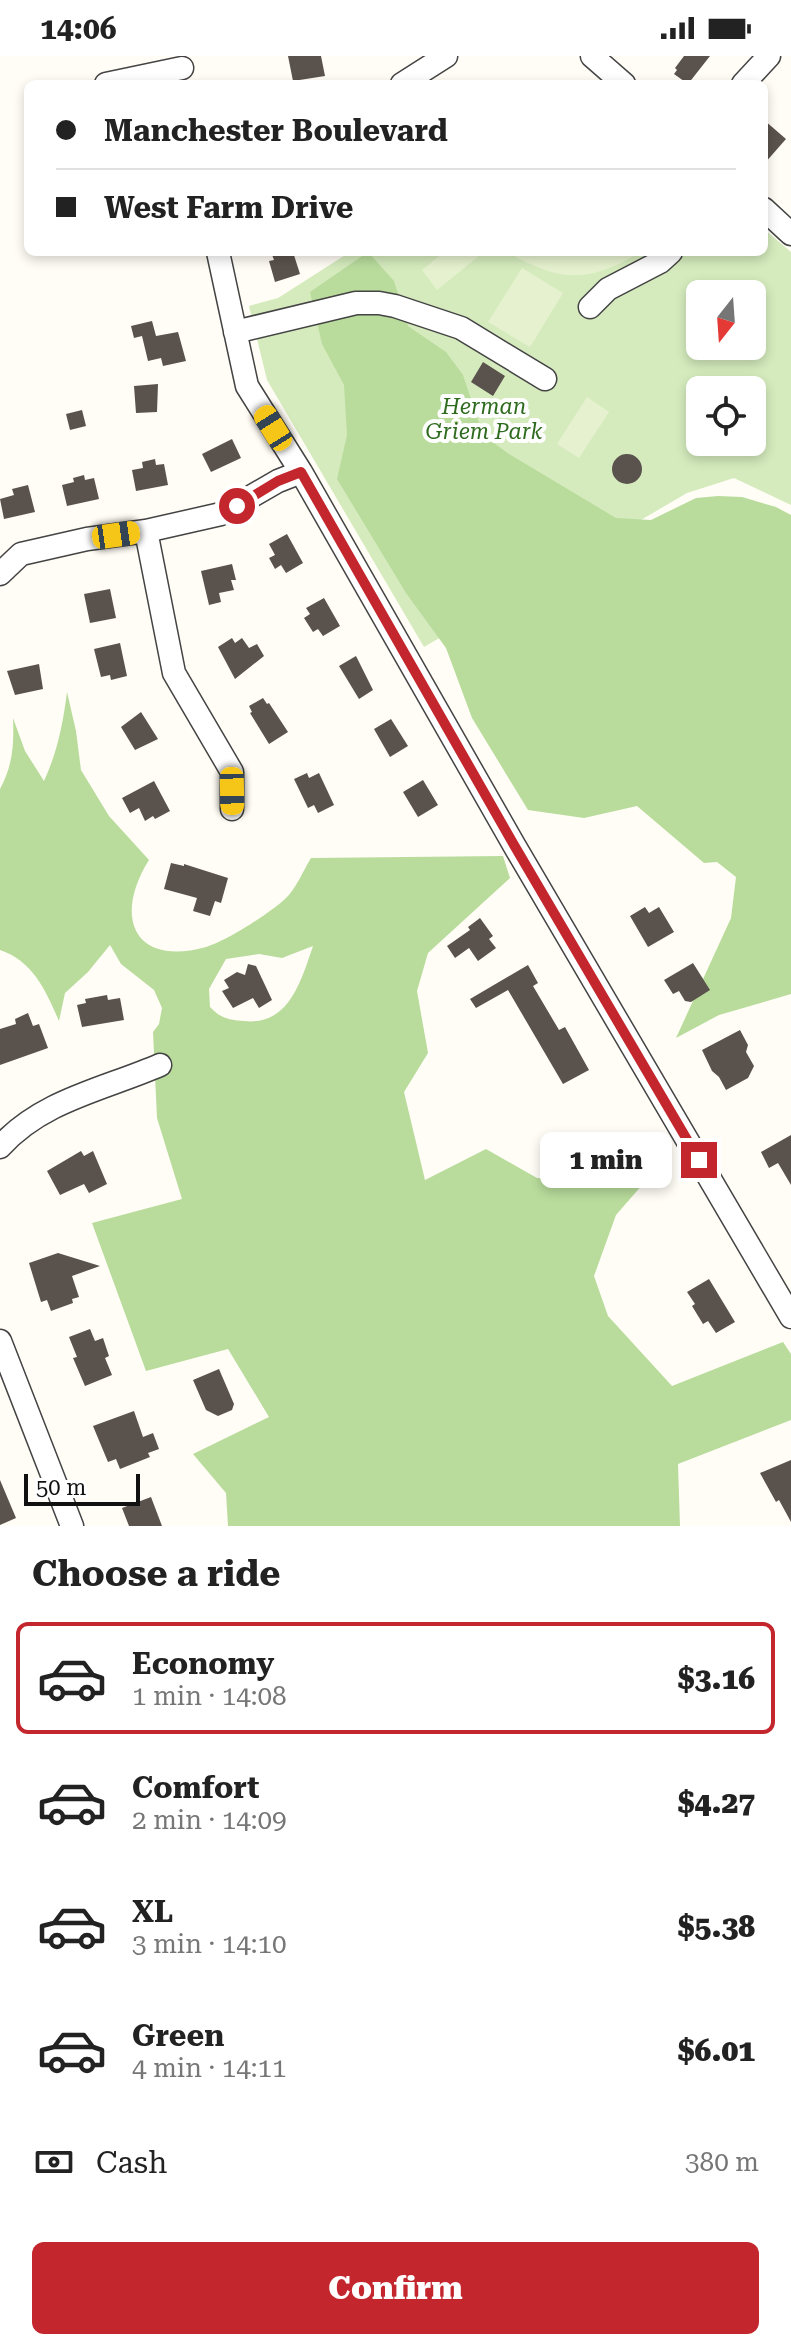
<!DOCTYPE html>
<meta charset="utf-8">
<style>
body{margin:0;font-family:"Roboto Serif",serif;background:#f6f6f6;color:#222;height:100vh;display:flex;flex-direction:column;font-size:30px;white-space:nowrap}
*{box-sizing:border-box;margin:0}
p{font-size:26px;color:#767676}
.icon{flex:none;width:44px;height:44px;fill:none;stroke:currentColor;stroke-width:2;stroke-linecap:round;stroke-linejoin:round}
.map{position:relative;height:1470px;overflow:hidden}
.side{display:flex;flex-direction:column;background:#fff;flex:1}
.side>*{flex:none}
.top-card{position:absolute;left:24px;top:24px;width:744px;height:176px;border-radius:12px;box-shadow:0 4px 12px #0003;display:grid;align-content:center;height:176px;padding:0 32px;background:#fff}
.needle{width:52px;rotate:197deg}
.tools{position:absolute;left:686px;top:224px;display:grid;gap:16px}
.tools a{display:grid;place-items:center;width:80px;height:80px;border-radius:12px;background:#fff;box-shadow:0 4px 12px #0003;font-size:40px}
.scale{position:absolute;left:24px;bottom:20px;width:116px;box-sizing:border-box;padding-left:8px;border:4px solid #111;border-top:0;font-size:22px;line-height:28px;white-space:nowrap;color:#111;-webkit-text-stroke:6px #fff;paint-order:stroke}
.end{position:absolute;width:36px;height:36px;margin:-18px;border:10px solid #c4262e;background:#fff;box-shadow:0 0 0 4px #fff}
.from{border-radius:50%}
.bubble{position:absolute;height:56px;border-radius:12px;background:#fff;box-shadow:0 4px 12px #0003;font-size:26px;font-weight:800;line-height:56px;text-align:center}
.car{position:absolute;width:24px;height:48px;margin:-24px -12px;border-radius:10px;box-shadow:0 0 6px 2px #0007;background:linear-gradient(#f5c518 24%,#345 0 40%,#f5c518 0 76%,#345 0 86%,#f5c518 0)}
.top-card b{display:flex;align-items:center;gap:28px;height:76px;font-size:30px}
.top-card b+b{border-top:2px solid #e0e0e0}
.top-card i{width:20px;height:20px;background:#222}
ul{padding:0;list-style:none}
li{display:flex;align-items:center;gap:24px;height:112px;margin:0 16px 12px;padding:0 16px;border:4px solid transparent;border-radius:12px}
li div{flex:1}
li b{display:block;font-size:30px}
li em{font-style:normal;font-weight:800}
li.selected{border-color:#c4262e}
li>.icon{width:72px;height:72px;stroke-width:1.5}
h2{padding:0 32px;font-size:36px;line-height:96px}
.pay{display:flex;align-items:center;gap:20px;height:88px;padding:0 32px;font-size:30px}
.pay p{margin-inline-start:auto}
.action{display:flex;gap:16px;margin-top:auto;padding:16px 32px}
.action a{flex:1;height:92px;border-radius:12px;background:#c4262e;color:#fff;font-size:32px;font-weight:800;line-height:92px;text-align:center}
.status{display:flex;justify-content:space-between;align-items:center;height:56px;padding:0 40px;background:#fff;direction:ltr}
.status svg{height:22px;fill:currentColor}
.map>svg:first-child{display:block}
.green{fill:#d5ebbd;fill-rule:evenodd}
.forest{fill:#b9dc9c;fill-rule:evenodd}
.pitch{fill:#e6f2cf}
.building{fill:#5a524d}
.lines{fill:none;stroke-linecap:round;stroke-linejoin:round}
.minor-casing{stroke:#444;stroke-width:25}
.minor{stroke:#fff;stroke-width:22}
.route{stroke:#c4262e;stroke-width:10}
.labels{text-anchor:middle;stroke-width:8;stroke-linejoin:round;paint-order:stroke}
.park-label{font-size:22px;font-style:italic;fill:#2f6b1f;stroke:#fff}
</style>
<div class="status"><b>14:06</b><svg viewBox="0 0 49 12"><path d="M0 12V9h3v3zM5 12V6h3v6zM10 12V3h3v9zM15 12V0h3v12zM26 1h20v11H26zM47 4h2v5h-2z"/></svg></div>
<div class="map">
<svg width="791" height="1470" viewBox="0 0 791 1470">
<rect width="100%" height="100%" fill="#fffdf5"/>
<path class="green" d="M 764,173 L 791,196 L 791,449 L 734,422 L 687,437 L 424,591 L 267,324 L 249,250 L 278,242 L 350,196 L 764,196 ZM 700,238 L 752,238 L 752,290 L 700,290 ZM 700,334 L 752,334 L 752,386 L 700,386 Z"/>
<path class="forest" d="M 368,196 L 394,225 L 408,270 L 446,296 L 463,319 L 483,379 L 509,398 L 616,462 L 651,464 L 696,442 L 718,440 L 742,441 L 776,451 L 791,459 L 791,938 L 719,959 L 676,982 L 731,862 L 736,821 L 717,806 L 704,807 L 637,750 L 584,762 L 528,754 L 472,662 L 446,592 L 406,537 L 337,423 L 347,379 L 344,329 L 322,288 L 310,236 Z
M 67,636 L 76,675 L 81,714 L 109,760 L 149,804 C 113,861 134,911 206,891 C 225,886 270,857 285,843 C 296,833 303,815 311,802 L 503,800 L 510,822 L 428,897 L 417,935 L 428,997 L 404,1036 L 425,1124 L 486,1093 L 537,1122 L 643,1128 L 616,1159 L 594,1220 L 608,1260 L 672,1330 L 783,1286 L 791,1298 L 791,1364 L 678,1408 L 680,1470 L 228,1470 L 226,1437 L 193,1398 L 269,1361 L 228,1293 L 146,1315 L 92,1167 L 182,1143 L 157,1062 L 153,976 L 159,968 L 162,952 L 154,934 L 121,908 L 110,889 L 88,916 L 65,937 L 59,965 C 46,935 33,905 0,894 L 0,733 C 13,709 14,688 13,662 L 25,695 L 44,725 C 57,697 63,668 67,636 ZM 313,890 C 301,925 289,970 244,965 C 229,964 220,962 210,951 L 209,933 L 226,903 L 259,898 L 282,902 Z"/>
<path class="pitch" d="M 444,196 L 477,196 L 480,199 L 437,234 L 422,214 Z
M 507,196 L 640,196 C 589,228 559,226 507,196 Z
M 522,212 L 563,237 L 530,291 L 488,266 Z
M 587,341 L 609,356 L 579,402 L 557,388 Z"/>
<path class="building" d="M 288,0 L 321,0 L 325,20 L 293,25 Z
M 684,0 L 710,0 L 688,28 L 674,18 L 677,14 L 675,12 Z
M 764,64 L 786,83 L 764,108 Z
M 271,196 L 293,196 L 300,218 L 275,226 L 269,205 L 274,204 Z
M 152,265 L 156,280 L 178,276 L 186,305 L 163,310 L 161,302 L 148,305 L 142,280 L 134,282 L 131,270 Z
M 483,306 L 505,320 L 493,340 L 471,326 Z
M 158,328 L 157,356 L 136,357 L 134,330 Z
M 82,354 L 86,370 L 70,374 L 66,358 Z
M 232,383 L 241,402 L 211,416 L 202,398 Z
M612 413a15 15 0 1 1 30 0a15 15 0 1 1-30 0Z
M 155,403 L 156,409 L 164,408 L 168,429 L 136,435 L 132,414 L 143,412 L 142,406 Z
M 84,419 L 85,424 L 94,422 L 99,443 L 67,450 L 62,429 L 74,426 L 73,422 Z
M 28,429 L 35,456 L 4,463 L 0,443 L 14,439 L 12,433 Z
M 287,478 L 303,507 L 286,517 L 281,509 L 275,513 L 269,502 L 275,499 L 269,488 Z
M 232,508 L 236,524 L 231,524 L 234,534 L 219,537 L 221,546 L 209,549 L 201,515 Z
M 110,533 L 116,562 L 90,567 L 84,538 Z
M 324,542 L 340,570 L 323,580 L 318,573 L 313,576 L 304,562 L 310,558 L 306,552 Z
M 232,582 L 235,587 L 242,582 L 249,592 L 257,588 L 264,600 L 235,623 L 218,591 Z
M 120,587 L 127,620 L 111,624 L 110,619 L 101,621 L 94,593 Z
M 356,600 L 373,634 L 359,643 L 339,610 Z
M 39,608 L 43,633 L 15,639 L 7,615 Z
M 263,642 L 267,648 L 269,647 L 288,676 L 269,688 L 250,657 L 252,656 L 249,650 Z
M 141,656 L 158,683 L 135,694 L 121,671 Z
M 391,663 L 408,690 L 390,701 L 374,673 Z
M 307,717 L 309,722 L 319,717 L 334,749 L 318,757 L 314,749 L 308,752 L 294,723 Z
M 423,724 L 438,749 L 418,761 L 403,736 Z
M 154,725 L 170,755 L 155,763 L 153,760 L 145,765 L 139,752 L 130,757 L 122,742 Z
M 171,807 L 184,810 L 184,808 L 228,822 L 221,847 L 215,845 L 210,860 L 193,855 L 197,842 L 164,833 Z
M 645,851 L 649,857 L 659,851 L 674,876 L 648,891 L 630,860 Z
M 480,862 L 493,880 L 489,883 L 496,892 L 478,905 L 469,892 L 455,902 L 447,890 L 470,874 L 468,871 Z
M 693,907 L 710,934 L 691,946 L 685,945 L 679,935 L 673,938 L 664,924 Z
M 248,908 L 256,910 L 272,944 L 259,952 L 253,942 L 233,952 L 222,935 L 229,932 L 224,924 L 237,916 L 245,919 Z
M 528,909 L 538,927 L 533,930 L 559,974 L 565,971 L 589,1014 L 563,1028 L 508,934 L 476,952 L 470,943 Z
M 107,939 L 108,944 L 120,942 L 124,964 L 82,971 L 77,949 L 86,947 L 85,943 Z
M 28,957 L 33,970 L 39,968 L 48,992 L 0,1009 L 0,973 L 16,968 L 15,963 Z
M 740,974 L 748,989 L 746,996 L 754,1010 L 748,1022 L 726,1034 L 719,1021 L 712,1015 L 702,994 Z
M 791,1079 L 791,1129 L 778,1107 L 769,1112 L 761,1096 Z
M 81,1095 L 84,1100 L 93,1095 L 107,1128 L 89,1137 L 84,1128 L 60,1139 L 47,1115 Z
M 58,1197 L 100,1210 L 72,1220 L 79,1241 L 72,1243 L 73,1247 L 51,1255 L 47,1244 L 41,1246 L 29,1207 Z
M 709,1223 L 735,1266 L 716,1277 L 708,1265 L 703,1268 L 692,1250 L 695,1248 L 687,1236 Z
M 90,1273 L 95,1285 L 103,1282 L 109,1300 L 105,1302 L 112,1319 L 85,1330 L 73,1302 L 77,1301 L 69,1281 Z
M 219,1313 L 234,1348 L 232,1354 L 218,1360 L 206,1354 L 193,1324 Z
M 134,1355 L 143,1381 L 153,1377 L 159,1393 L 148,1397 L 150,1401 L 120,1413 L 116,1403 L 108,1406 L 93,1370 Z
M 791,1404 L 791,1466 L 779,1444 L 776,1446 L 760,1417 Z
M 0,1424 L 16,1462 L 0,1469 Z
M 151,1441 L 162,1470 L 129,1470 L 122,1452 Z"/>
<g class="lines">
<g class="minor-casing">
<path id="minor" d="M 592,0 L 624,28
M 106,28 L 182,12
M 402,28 L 446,0
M 743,28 L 769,0
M 764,153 L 791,178
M 218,196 L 247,330 L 301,416 L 514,789 L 791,1261
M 590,251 L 608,233 L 660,206 L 671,196
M 235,276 L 356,247 L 379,247 L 395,250 L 461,272 L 545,323
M 146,475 L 174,617 L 232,716 L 232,753
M 0,518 L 21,498 L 87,483 L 146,475 L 221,458 L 278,425 L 301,416
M 0,1091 C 42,1044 105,1033 160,1009
M 0,1285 L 72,1470"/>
</g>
<use href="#minor" class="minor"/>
</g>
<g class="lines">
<path class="route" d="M 237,450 L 278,425 L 301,416 L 514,789 L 699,1104"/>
</g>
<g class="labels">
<g class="park-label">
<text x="484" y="358">Herman<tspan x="484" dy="25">Griem Park</tspan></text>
</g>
</g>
</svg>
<div class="tools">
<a><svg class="needle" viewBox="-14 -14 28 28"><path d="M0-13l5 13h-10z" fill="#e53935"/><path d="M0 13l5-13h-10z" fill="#767676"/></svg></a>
<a><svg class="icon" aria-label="locate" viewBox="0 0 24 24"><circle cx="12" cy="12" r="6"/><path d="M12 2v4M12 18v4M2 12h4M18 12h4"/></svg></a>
</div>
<div class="scale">50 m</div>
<i class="end from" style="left:237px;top:450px"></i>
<i class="end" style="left:699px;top:1104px"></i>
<div class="bubble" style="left:540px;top:1076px;width:132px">1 min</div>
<i class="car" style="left:273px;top:372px;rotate:328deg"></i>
<i class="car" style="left:116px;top:479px;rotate:82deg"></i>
<i class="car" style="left:232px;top:735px;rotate:179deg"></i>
<div class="top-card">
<b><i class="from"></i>Manchester Boulevard</b>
<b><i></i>West Farm Drive</b>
</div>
</div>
<section class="side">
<h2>Choose a ride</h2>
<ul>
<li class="selected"><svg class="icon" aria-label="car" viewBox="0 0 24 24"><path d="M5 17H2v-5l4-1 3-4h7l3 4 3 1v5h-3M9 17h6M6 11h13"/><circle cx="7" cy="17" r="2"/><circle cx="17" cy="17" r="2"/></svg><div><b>Economy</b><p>1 min · 14:08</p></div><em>$3.16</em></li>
<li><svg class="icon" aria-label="car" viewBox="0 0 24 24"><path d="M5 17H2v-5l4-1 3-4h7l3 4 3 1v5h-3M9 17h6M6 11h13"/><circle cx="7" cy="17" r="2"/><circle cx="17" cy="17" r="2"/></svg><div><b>Comfort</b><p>2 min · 14:09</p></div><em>$4.27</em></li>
<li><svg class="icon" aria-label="car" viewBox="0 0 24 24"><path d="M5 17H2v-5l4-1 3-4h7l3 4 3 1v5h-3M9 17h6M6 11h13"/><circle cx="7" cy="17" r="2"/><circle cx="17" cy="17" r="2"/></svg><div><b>XL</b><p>3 min · 14:10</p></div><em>$5.38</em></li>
<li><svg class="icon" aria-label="car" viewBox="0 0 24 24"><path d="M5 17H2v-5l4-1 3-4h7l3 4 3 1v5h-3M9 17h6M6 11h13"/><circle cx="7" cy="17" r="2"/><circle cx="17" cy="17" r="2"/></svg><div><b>Green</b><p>4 min · 14:11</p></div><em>$6.01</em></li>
</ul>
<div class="pay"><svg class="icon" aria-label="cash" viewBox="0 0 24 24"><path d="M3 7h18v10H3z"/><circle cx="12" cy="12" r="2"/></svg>Cash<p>380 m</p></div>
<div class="action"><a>Confirm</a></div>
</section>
